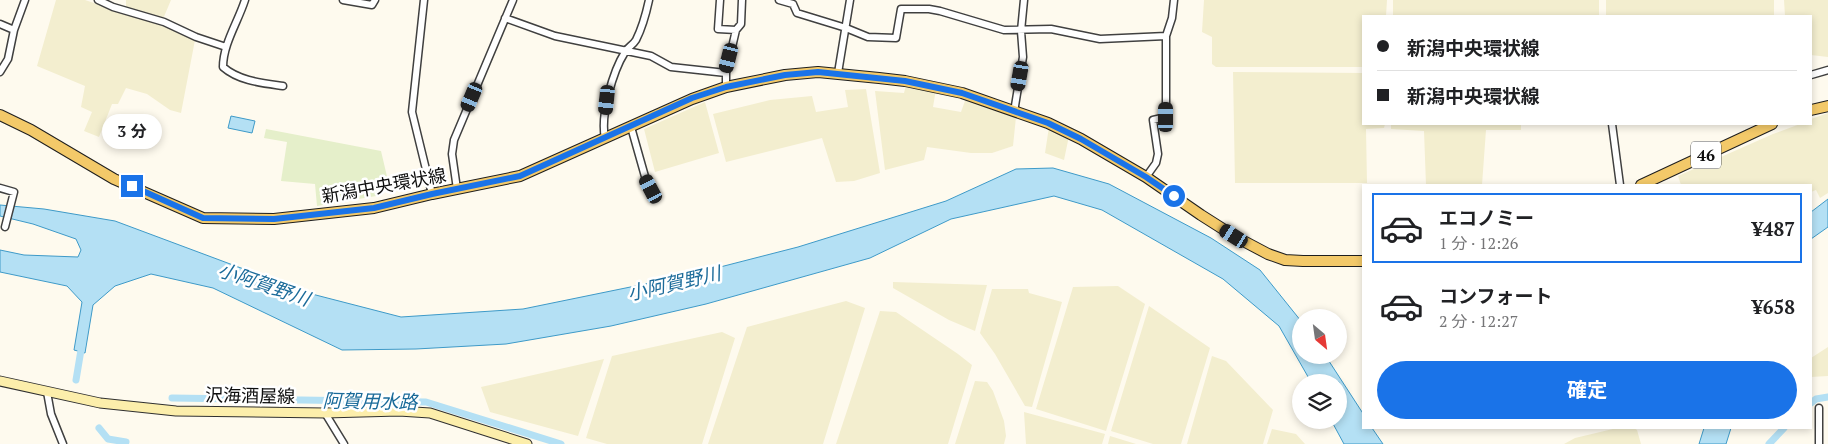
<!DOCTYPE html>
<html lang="ja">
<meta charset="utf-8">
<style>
body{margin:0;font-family:"PT Serif","Noto Sans JP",serif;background:#f6f6f6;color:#202124;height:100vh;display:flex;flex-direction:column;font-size:19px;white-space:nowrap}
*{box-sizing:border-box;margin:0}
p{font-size:16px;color:#757577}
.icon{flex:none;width:28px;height:28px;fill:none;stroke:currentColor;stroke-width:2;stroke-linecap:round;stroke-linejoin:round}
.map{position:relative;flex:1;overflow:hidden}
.sheet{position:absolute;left:1362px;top:184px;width:450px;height:245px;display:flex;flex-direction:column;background:#fff;border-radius:0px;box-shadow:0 2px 8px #0003}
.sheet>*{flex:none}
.guide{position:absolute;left:1362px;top:15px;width:450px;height:110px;border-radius:0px;box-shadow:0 2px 8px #0003;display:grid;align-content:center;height:110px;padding:0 15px;background:#fff}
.needle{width:32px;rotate:151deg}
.controls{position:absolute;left:1292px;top:309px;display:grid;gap:10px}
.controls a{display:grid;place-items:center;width:55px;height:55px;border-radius:50%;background:#fff;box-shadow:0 2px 8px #0003;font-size:25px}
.end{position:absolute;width:22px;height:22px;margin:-11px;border:6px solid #1a73e8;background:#fff;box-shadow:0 0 0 2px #fff}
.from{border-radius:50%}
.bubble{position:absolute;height:35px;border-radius:18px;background:#fff;box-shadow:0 2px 8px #0003;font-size:16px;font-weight:700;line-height:35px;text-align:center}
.car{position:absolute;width:15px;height:30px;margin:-15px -8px;border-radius:6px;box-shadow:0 0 4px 1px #0007;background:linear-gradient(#222 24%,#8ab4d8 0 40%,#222 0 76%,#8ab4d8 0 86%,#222 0)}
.guide b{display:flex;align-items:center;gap:18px;height:48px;font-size:19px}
.guide b+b{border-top:1px solid #e0e0e0}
.guide i{width:12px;height:12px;background:#202124}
ul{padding:9px 0 0;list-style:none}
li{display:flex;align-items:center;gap:15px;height:70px;margin:0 10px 8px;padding:0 5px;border:2px solid transparent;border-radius:0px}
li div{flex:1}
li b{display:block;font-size:19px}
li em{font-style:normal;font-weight:700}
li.selected{border-color:#1a73e8}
li>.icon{width:45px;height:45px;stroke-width:1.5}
.button{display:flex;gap:10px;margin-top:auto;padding:10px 15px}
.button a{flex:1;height:58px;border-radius:30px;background:#1a73e8;color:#fff;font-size:20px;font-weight:700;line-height:58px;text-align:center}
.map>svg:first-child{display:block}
.farmland{fill:#f3eecf}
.pitch{fill:#e5efca}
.water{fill:#b4e0f4;stroke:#3e9ac8}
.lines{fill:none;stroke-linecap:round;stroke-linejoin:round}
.canal{stroke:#b4e0f4;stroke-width:7}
.minor-casing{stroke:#404040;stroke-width:9}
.secondary-casing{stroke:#2f2f2f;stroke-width:11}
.primary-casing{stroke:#1e1e1e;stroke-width:12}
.minor{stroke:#fff;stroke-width:6}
.secondary{stroke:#fceeab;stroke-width:9}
.primary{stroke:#f3c969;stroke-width:10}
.route{stroke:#1a73e8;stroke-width:6}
.labels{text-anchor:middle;stroke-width:5;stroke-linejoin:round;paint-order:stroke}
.shield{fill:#fff;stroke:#565656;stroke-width:1}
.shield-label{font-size:16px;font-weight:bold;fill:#0d0d0d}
.street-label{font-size:18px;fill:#0d0d0d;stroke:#fff}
.water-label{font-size:19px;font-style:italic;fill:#1b6b9a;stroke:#fff}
</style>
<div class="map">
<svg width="1828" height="444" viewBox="0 0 1828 444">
<rect width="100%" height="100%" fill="#fefaee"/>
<path class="farmland" d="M 56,0 L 85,0 L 163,26 L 195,40 L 181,113 L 170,110 L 147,94 L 126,88 L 118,104 L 112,104 L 99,137 L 84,131 L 92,112 L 81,107 L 85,86 L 37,66 Z
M 126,0 L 171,0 L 163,19 L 126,7 Z
M 1204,0 L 1387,0 L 1386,16 L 1364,16 L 1364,67 L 1216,67 L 1212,64 L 1212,37 L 1202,32 Z
M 1393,0 L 1599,0 L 1599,16 L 1393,16 Z
M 1606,0 L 1774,0 L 1774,16 L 1606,16 Z
M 1784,0 L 1828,0 L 1828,57 L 1811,55 L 1811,16 L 1785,16 Z
M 1233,72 L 1364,73 L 1364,124 L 1385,124 L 1384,128 L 1366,129 L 1367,183 L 1235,183 Z
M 906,85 L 936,89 L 933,107 L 961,112 L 966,98 L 1016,117 L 1013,146 L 992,153 L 971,153 L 927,147 L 924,160 L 885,170 L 875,91 L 904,93 Z
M 866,89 L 880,173 L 854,181 L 836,182 L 822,138 L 726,162 L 713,114 L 770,100 L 812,96 L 816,112 L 848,107 L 845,90 Z
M 705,102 L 719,153 L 655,172 L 644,129 Z
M 1828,113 L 1828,193 L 1820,198 L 1816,190 L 1811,192 L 1811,185 L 1681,185 L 1678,176 L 1773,134 L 1800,124 L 1811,124 L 1811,119 Z
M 1391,124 L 1521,124 L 1521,130 L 1486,130 L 1482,185 L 1426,185 L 1424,131 L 1391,129 Z
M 1049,127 L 1069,136 L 1064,160 L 1045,153 Z
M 893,282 L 987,285 L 975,331 L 949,320 L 893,288 Z
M 1118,286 L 1145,304 L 1106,431 L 1036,409 L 1073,287 Z
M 992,289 L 1028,289 L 1029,293 L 1062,302 L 1032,407 L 1025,406 L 995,354 L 980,333 Z
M 846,301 L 865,308 L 823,444 L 708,444 L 747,327 Z
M 1149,306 L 1210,348 L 1181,444 L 1153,444 L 1111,431 Z
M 880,311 L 896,312 L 958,354 L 972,365 L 948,444 L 836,444 Z
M 722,332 L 735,338 L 702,444 L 607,444 L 586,438 L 612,356 Z
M 1828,347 L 1828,376 L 1811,377 L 1811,358 Z
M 1212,356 L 1226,361 L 1273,410 L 1263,444 L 1187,444 Z
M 604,359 L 578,436 L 490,412 L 481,387 Z
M 975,381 L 987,382 L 993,391 L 1004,421 L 1006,436 L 1004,444 L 955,444 Z
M 1024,412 L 1105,434 L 1102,444 L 1026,444 Z
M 1617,428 L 1634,428 L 1637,430 L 1641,444 L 1564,444 L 1575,438 Z
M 1272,429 L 1296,434 L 1305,444 L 1267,444 Z
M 1110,436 L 1136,444 L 1108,444 Z"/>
<path class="pitch" d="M 266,129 L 381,151 L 389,185 L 382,195 L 317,206 L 315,184 L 281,181 L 287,142 L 264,138 Z"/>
<path class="water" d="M 231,116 L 255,121 L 252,133 L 228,128 Z
M 1053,168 L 1109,184 L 1211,238 L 1260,270 L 1301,321 L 1301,355 L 1325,355 L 1364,415 L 1364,428 L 1372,428 L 1383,444 L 1344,444 L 1331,420 L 1339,420 L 1339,382 L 1311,382 L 1279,326 L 1223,279 L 1102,210 L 1054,196 L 951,219 L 870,258 L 706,304 L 611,326 L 506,344 L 416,349 L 342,350 L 213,288 L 151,274 L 115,286 L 93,305 L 85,353 L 74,350 L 82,302 L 67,286 L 0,272 L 0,250 L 24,255 L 78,257 L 81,250 L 76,239 L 33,224 L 0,216 L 0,205 L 44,209 L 115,221 L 308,293 L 401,317 L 523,309 L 689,275 L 798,247 L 946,201 L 1016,169 Z
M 1828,199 L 1828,227 L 1811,239 L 1811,212 Z
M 1704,428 L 1731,428 L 1726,444 L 1699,444 Z"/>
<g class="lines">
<path class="canal" d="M 76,380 L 82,344
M 172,398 L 426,402 L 561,444
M 1811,403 L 1816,399 L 1828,397
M 99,428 L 108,439 L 126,442
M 1769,444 L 1784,428"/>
<g class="minor-casing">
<path id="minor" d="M 98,0 L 113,7 L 164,22 L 196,37 L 226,47
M 245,0 C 238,22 223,44 223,67 C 239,81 262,83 283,86
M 343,0 L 372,5 L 375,0
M 424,0 L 412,112 L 432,194
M 720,0 L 718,29 L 736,30
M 779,0 L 793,4
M 793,4 L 797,13 L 846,28 L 868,37 L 896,38 L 901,9 L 929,9 L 940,11 L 1004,30 L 1051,29 L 1100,39 L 1166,36
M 505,18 L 555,36 L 651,56 L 671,67 L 726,73
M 0,24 L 14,30
M 0,72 L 8,59 L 14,30 L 25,0
M 838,73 L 850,0
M 1811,75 L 1828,70
M 726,87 L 726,73 L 736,30 L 741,24 L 742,0
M 1014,112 L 1023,57 L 1021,31 L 1024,0
M 1612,124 L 1620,185
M 631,127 L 646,180 L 656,198
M 605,138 C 600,115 613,71 625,52 C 628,47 633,45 636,40 C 642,28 646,14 649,0
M 1146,177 L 1156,163 L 1158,154 L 1153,120 L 1166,117 L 1166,36 L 1172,18 L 1174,0
M 0,188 L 14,192 L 5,227
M 457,189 L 452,154 L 454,140 L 513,0
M 47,392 L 51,414 L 63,444
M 1819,408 L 1819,444
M 325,413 L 344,444"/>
</g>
<g class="secondary-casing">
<path id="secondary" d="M 0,381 L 100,403 L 176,411 L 325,413 L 399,411 L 430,413 L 527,444"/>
</g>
<g class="primary-casing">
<path id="primary" d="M 1811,110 L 1828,106
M 0,115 L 31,130 L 114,179 L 203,218 L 274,219 L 374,208 L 432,194 L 520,176 L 692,99 L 726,87 L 785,75 L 818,72 L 879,78 L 905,81 L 962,93 L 1048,123 L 1081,139 L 1146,177 L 1201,215 L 1234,236 L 1268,254 L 1285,260 L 1303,261 L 1364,261
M 1641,185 L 1772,124"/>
</g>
<use href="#minor" class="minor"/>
<use href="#secondary" class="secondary"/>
<use href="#primary" class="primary"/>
</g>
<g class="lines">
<path class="route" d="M 132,186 L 203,218 L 274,219 L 374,208 L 432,194 L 520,176 L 692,98 L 726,87 L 785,75 L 818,72 L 905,81 L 962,93 L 1048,123 L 1081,139 L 1146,177 L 1174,196"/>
</g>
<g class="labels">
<rect class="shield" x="1691" y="141.5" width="30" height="27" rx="4"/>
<g class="shield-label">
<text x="1706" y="161">46</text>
</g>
<g class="street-label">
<text transform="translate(384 186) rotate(-10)" y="6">新潟中央環状線</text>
<text transform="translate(250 396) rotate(1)" y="6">沢海酒屋線</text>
</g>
<g class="water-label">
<text transform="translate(674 283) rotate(-13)" y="7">小阿賀野川</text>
<text transform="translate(264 284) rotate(19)" y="7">小阿賀野川</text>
<text transform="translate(370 401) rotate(1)" y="7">阿賀用水路</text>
</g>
</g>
</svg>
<div class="controls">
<a><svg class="needle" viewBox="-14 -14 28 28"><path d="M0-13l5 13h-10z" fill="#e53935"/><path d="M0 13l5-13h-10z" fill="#757577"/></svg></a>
<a><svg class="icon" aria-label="layers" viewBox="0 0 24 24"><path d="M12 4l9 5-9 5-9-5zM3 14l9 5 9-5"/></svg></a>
</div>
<i class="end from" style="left:1174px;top:196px"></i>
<i class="end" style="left:132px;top:186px"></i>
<div class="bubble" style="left:102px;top:114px;width:60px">3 分</div>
<i class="car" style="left:729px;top:58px;rotate:194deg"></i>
<i class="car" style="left:1020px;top:76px;rotate:190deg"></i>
<i class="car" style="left:472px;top:97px;rotate:203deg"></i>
<i class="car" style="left:607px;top:100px;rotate:186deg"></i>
<i class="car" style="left:1166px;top:117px;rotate:0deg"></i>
<i class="car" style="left:651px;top:189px;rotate:332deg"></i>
<i class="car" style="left:1234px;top:236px;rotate:302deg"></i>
<div class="guide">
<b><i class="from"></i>新潟中央環状線</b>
<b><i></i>新潟中央環状線</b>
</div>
<section class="sheet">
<ul>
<li class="selected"><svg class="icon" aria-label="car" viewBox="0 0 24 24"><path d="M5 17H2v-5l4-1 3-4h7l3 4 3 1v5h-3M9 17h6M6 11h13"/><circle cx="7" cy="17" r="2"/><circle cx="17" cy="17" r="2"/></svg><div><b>エコノミー</b><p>1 分 · 12:26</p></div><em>¥487</em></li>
<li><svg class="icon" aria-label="car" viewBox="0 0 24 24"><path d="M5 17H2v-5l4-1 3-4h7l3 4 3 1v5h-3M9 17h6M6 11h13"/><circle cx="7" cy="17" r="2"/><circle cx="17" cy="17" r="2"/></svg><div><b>コンフォート</b><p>2 分 · 12:27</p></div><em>¥658</em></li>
</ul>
<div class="button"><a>確定</a></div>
</section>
</div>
